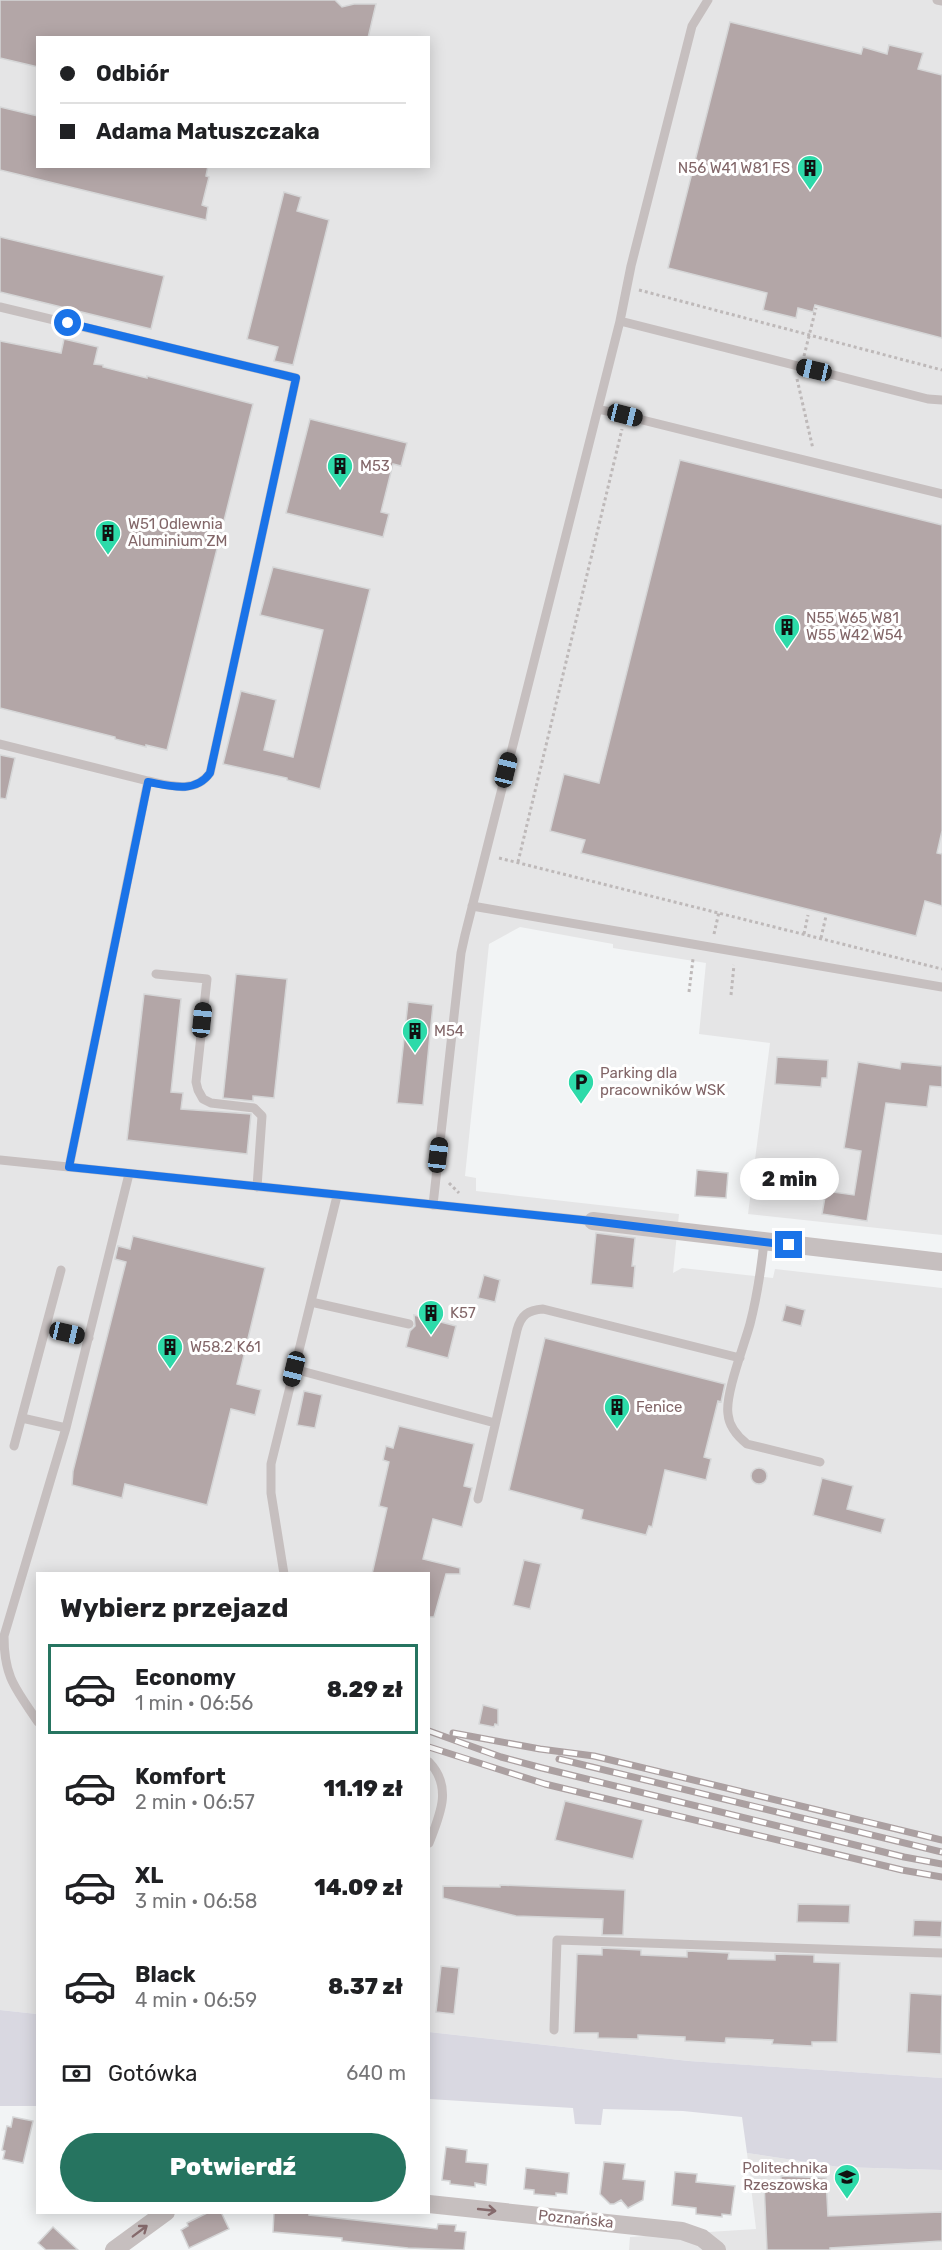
<!DOCTYPE html>
<html lang="pl">
<meta charset="utf-8">
<style>
body{margin:0;font-family:Rubik,sans-serif;background:#f2f2f2;color:#202124;height:100vh;display:flex;flex-direction:column;font-size:22px;white-space:nowrap}
*{box-sizing:border-box;margin:0}
p{font-size:20px;color:#757577}
.icon{flex:none;width:33px;height:33px;fill:none;stroke:currentColor;stroke-width:2;stroke-linecap:round;stroke-linejoin:round}
.map{position:relative;flex:1;overflow:hidden}
.drawer{position:absolute;left:36px;top:1572px;width:394px;height:642px;display:flex;flex-direction:column;background:#fff;border-radius:0px;box-shadow:0 3px 15px #0003}
.drawer>*{flex:none}
.banner{position:absolute;left:36px;top:36px;width:394px;height:132px;border-radius:0px;box-shadow:0 3px 15px #0003;display:grid;align-content:center;height:132px;padding:0 24px;background:#fff}
.end{position:absolute;width:27px;height:27px;margin:-14px;border:8px solid #1a73e8;background:#fff;box-shadow:0 0 0 3px #fff}
.from{border-radius:50%}
.bubble{position:absolute;height:42px;border-radius:21px;background:#fff;box-shadow:0 3px 15px #0003;font-size:20px;font-weight:800;line-height:42px;text-align:center}
.car{position:absolute;width:18px;height:36px;margin:-18px -9px;border-radius:8px;box-shadow:0 0 4px 2px #0007;background:linear-gradient(#222 24%,#8ab4d8 0 40%,#222 0 76%,#8ab4d8 0 86%,#222 0)}
.banner b{display:flex;align-items:center;gap:21px;height:57px;font-size:22px}
.banner b+b{border-top:2px solid #e0e0e0}
.banner i{width:15px;height:15px;background:#202124}
ul{padding:0;list-style:none}
li{display:flex;align-items:center;gap:18px;height:90px;margin:0 12px 9px;padding:0 12px;border:3px solid transparent;border-radius:0px}
li div{flex:1}
li b{display:block;font-size:22px}
li em{font-style:normal;font-weight:800}
li.on{border-color:#267460}
li>.icon{width:54px;height:54px;stroke-width:1.5}
h2{padding:0 24px;font-size:27px;line-height:72px}
.pay{display:flex;align-items:center;gap:15px;height:66px;padding:0 24px;font-size:22px}
.pay p{margin-inline-start:auto}
.cta{display:flex;gap:12px;margin-top:auto;padding:12px 24px}
.cta a{flex:1;height:69px;border-radius:36px;background:#267460;color:#fff;font-size:24px;font-weight:800;line-height:69px;text-align:center}
.map>svg:first-child{display:block}
.built{fill:#e5e5e6;fill-rule:evenodd}
.green{fill:#d9d8e1}
.building{fill:#b3a6a7;stroke:#d5d6d7;stroke-width:1.5}
.lines{fill:none;stroke-linecap:round;stroke-linejoin:round}
.path{stroke:#beb9b9;stroke-width:3;stroke-dasharray:3 3;stroke-linecap:butt}
.service{stroke:#c6bfbf;stroke-width:9}
.minor{stroke:#c6bfbf;stroke-width:18}
.rail-casing{stroke:#aba0a1;stroke-width:7}
.rail{stroke:#fff;stroke-width:4.5;stroke-dasharray:14;stroke-linecap:butt}
.oneway{stroke:#856a6c}
.route{stroke:#1a73e8;stroke-width:8}
.labels{text-anchor:middle;stroke-width:6;stroke-linejoin:round;paint-order:stroke}
.poi-label{font-size:15px;fill:#826668;stroke:#fff;text-anchor:start}
.street-label{font-size:15px;fill:#826668;stroke:#fff}
</style>
<div class="map">
<svg width="942" height="2250" viewBox="0 0 942 2250">
<rect width="100%" height="100%" fill="#f2f4f5"/>
<path class="built" d="M 0,0 L 942,0 L 942,1235 L 748,1214 L 770,1043 L 699,1034 L 706,963 L 613,948 L 613,944 L 520,927 L 489,944 L 465,1176 L 476,1178 L 476,1191 L 679,1214 L 673,1273 L 682,1268 L 773,1278 L 775,1269 L 942,1288 L 942,2078 L 689,2061 L 429,2032 L 429,1574 L 38,1574 L 37,2014 L 0,2010 ZM 38,38 L 429,38 L 429,166 L 38,166 Z
M 747,2153 L 839,2167 L 942,2170 L 942,2250 L 629,2250 L 630,2237 L 756,2229 Z"/>
<path class="green" d="M 0,2010 L 37,2014 L 37,2106 L 0,2106 Z
M 429,2032 L 689,2061 L 942,2078 L 942,2170 L 839,2167 L 747,2153 L 742,2117 L 683,2111 L 603,2109 L 601,2125 L 575,2124 L 573,2108 L 429,2099 Z"/>
<path class="building" d="M 0,0 L 335,0 L 342,7 L 354,4 L 376,4 L 368,38 L 38,38 L 38,67 L 0,58 Z
M 730,22 L 861,54 L 863,47 L 887,54 L 889,45 L 923,53 L 918,69 L 942,75 L 942,338 L 815,305 L 813,312 L 798,308 L 796,318 L 763,310 L 767,293 L 668,268 Z
M 0,107 L 38,116 L 38,166 L 208,166 L 206,176 L 209,177 L 202,205 L 208,207 L 206,220 L 0,170 Z
M 284,192 L 301,197 L 297,211 L 329,220 L 293,365 L 274,361 L 278,347 L 247,339 Z
M 0,237 L 164,276 L 151,329 L 0,292 Z
M 64,339 L 98,347 L 94,364 L 103,365 L 103,367 L 147,378 L 147,376 L 253,404 L 167,750 L 146,745 L 146,747 L 115,739 L 115,737 L 0,708 L 0,341 L 61,353 Z
M 310,419 L 407,443 L 401,466 L 393,464 L 381,512 L 389,514 L 383,537 L 286,513 Z
M 680,460 L 942,525 L 942,831 L 937,853 L 942,854 L 942,906 L 925,901 L 916,936 L 581,853 L 585,840 L 550,831 L 564,774 L 599,783 Z
M 273,567 L 370,589 L 320,789 L 287,780 L 287,778 L 223,764 L 241,691 L 276,700 L 264,750 L 293,757 L 323,630 L 260,615 Z
M 0,755 L 15,758 L 6,799 L 0,798 Z
M 236,974 L 287,979 L 274,1098 L 253,1096 L 253,1101 L 223,1098 Z
M 144,994 L 181,999 L 171,1092 L 183,1093 L 181,1109 L 251,1114 L 247,1154 L 127,1140 Z
M 408,1002 L 433,1005 L 423,1105 L 397,1103 Z
M 777,1057 L 828,1060 L 827,1078 L 822,1078 L 821,1087 L 775,1084 Z
M 858,1062 L 900,1069 L 901,1062 L 942,1066 L 942,1087 L 930,1086 L 927,1107 L 886,1103 L 867,1221 L 822,1214 L 826,1191 L 854,1195 L 861,1151 L 844,1148 Z
M 697,1170 L 728,1173 L 726,1198 L 695,1196 Z
M 596,1233 L 635,1238 L 632,1266 L 635,1266 L 633,1288 L 591,1284 Z
M 133,1236 L 265,1268 L 237,1384 L 261,1390 L 255,1415 L 231,1409 L 207,1505 L 125,1484 L 122,1498 L 72,1485 L 73,1471 L 126,1262 L 115,1259 L 118,1246 L 130,1249 Z
M 484,1275 L 500,1280 L 495,1302 L 478,1298 Z
M 786,1305 L 805,1310 L 801,1326 L 782,1321 Z
M 414,1315 L 456,1326 L 448,1358 L 406,1347 L 410,1331 L 415,1326 Z
M 545,1338 L 725,1384 L 721,1402 L 718,1401 L 704,1457 L 711,1459 L 706,1480 L 665,1470 L 652,1527 L 649,1526 L 646,1535 L 581,1519 L 583,1510 L 509,1490 Z
M 304,1391 L 322,1395 L 315,1428 L 297,1425 Z
M 399,1426 L 474,1444 L 464,1486 L 472,1488 L 462,1527 L 433,1519 L 423,1559 L 460,1568 L 460,1574 L 446,1574 L 434,1617 L 429,1617 L 429,1574 L 372,1574 L 387,1508 L 379,1506 L 389,1462 L 383,1460 L 386,1446 L 393,1448 Z
M751 1476a8 8 0 1 1 16 0a8 8 0 1 1-16 0Z
M 822,1478 L 853,1486 L 847,1509 L 885,1519 L 881,1533 L 813,1515 Z
M 524,1560 L 541,1564 L 530,1609 L 513,1605 Z
M 483,1705 L 498,1709 L 498,1725 L 495,1724 L 494,1727 L 479,1724 Z
M 565,1801 L 643,1820 L 633,1859 L 555,1840 Z
M 500,1885 L 625,1890 L 623,1935 L 602,1935 L 603,1919 L 516,1916 L 443,1898 L 443,1886 L 500,1887 Z
M 798,1904 L 850,1905 L 849,1923 L 797,1922 Z
M 914,1920 L 942,1921 L 941,1937 L 913,1936 Z
M 602,1948 L 641,1950 L 641,1955 L 687,1957 L 687,1951 L 729,1953 L 728,1959 L 775,1960 L 775,1954 L 814,1955 L 814,1962 L 840,1963 L 837,2042 L 812,2042 L 812,2046 L 772,2044 L 773,2040 L 726,2038 L 725,2043 L 685,2041 L 685,2037 L 638,2035 L 638,2039 L 598,2038 L 598,2033 L 574,2033 L 577,1954 L 602,1955 Z
M 441,1966 L 459,1968 L 454,2014 L 436,2012 Z
M 910,1993 L 942,1995 L 941,2054 L 907,2052 Z
M 13,2117 L 33,2121 L 23,2163 L 3,2159 L 5,2151 L 2,2150 L 7,2126 L 11,2127 Z
M 446,2147 L 467,2150 L 466,2162 L 488,2164 L 486,2185 L 475,2183 L 475,2187 L 450,2184 L 450,2181 L 442,2180 Z
M 604,2162 L 625,2164 L 623,2179 L 645,2181 L 643,2200 L 628,2208 L 621,2200 L 614,2204 L 610,2204 L 600,2194 Z
M 526,2168 L 569,2173 L 567,2194 L 556,2193 L 556,2196 L 534,2194 L 534,2190 L 524,2189 Z
M 675,2172 L 697,2174 L 696,2182 L 735,2186 L 731,2215 L 722,2214 L 722,2217 L 696,2214 L 696,2208 L 672,2205 Z
M 781,2176 L 826,2178 L 828,2216 L 942,2212 L 942,2241 L 830,2248 L 830,2250 L 767,2250 L 764,2182 L 781,2182 Z
M 209,2212 L 221,2212 L 229,2229 L 189,2248 L 181,2230 L 188,2226 L 187,2223 Z
M 274,2212 L 309,2212 L 309,2215 L 437,2229 L 438,2224 L 456,2225 L 455,2231 L 466,2232 L 464,2250 L 408,2248 L 342,2241 L 342,2238 L 273,2232 Z
M 53,2227 L 78,2250 L 46,2250 L 38,2243 Z"/>
<g class="lines">
<path class="path" d="M 639,290 L 942,370
M 804,356 L 816,308
M 797,379 L 813,449
M 499,858 L 942,969
M 518,862 L 622,429
M 714,934 L 719,912
M 804,934 L 808,915
M 821,938 L 826,916
M 689,992 L 693,959
M 731,995 L 734,965
M 449,1183 L 459,1193"/>
<path class="service" d="M 937,0 L 942,1
M 0,307 L 296,378 L 210,773 C 195,794 170,786 148,781
M 620,321 L 631,266 L 692,26 L 708,0
M 598,409 L 942,494
M 0,744 L 148,781 L 69,1167
M 472,906 L 942,987
M 156,974 L 207,979 L 196,1082 L 198,1090 L 203,1099 L 211,1103 L 254,1108 L 262,1116 L 257,1187
M 0,1160 L 593,1221
M 433,1205 L 461,953 L 465,935 L 620,321 L 928,399 L 942,400
M 764,1242 C 761,1270 757,1297 750,1324 C 744,1346 725,1394 728,1414 C 729,1427 737,1436 747,1444 L 820,1462
M 311,1302 L 409,1324
M 46,1328 L 89,1338
M 294,1369 L 495,1423
M 22,1418 L 66,1428
M 14,1446 L 61,1270
M 478,1499 L 517,1330 C 521,1315 528,1310 543,1309 L 740,1358
M 284,1574 L 271,1493 L 271,1464 L 337,1196
M 38,1722 C 16,1689 4,1678 4,1636 L 66,1428 L 129,1174
M 429,1762 C 453,1787 440,1815 429,1843
M 554,2030 L 557,1940 L 942,1953"/>
<path class="minor" d="M 593,1221 L 942,1262
M 429,2204 L 682,2231 L 702,2238 L 717,2250
M 114,2250 L 166,2212"/>
<g class="rail-casing">
<path id="rail" d="M 429,1731 L 501,1757 L 542,1768 L 904,1857 L 942,1864
M 453,1733 L 540,1749 L 594,1756 L 942,1840
M 429,1747 L 545,1784 L 902,1870 L 942,1877
M 559,1759 L 942,1852"/>
</g>
<use href="#rail" class="rail"/>
</g>
<defs><path id="oneway-shaft" d="M-6 0H5M1.5-3L5.5 0L1.5 3" fill="none" stroke-width="1.6" stroke-linecap="round" stroke-linejoin="round" transform="scale(1.5)"/></defs>
<g class="oneway">
<use href="#oneway-shaft" transform="translate(487 2210) rotate(6)"/>
<use href="#oneway-shaft" transform="translate(140 2231) rotate(-37)"/>
</g>
<g class="lines">
<path class="route" d="M 68,323 L 296,378 L 210,773 C 195,794 170,786 148,782 L 69,1167 L 592,1221 L 789,1245"/>
</g>
<defs>
<g id="building-pin" transform="scale(1.35)"><path d="M0 17L-7.5 6A9.5 9.5 0 1 1 7.5 6Z" fill="#2ddaa9" stroke="#fff"/><path d="M-4-6H4V6H1V3H-1V6H-4ZM-2.5-4.3h1.7v1.8h-1.7ZM.8-4.3h1.7v1.8H.8ZM-2.5-1h1.7V.8h-1.7ZM.8-1h1.7V.8H.8Z" fill="#111"/></g>
<g id="parking-pin" transform="scale(1.35)"><path d="M0 17L-7.5 6A9.5 9.5 0 1 1 7.5 6Z" fill="#2ddaa9" stroke="#fff"/><path d="M-3.5-5.5H1a3.5 3.5 0 0 1 0 7H-1V5.5H-3.5ZM-1-3.4V-.6H.8a1.4 1.4 0 0 0 0-2.8Z" fill="#111"/></g>
<g id="university-pin" transform="scale(1.35)"><path d="M0 17L-7.5 6A9.5 9.5 0 1 1 7.5 6Z" fill="#2ddaa9" stroke="#fff"/><path d="M0-5L7-2L0 1L-7-2ZM-4 1L0 2.5L4 1V4Q0 6-4 4Z" fill="#111"/></g>
</defs>
<g fill-rule="evenodd">
<use href="#building-pin" x="810" y="168"/>
<use href="#building-pin" x="340" y="466"/>
<use href="#building-pin" x="108" y="533"/>
<use href="#building-pin" x="787" y="627"/>
<use href="#building-pin" x="415" y="1031"/>
<use href="#parking-pin" x="581" y="1082"/>
<use href="#building-pin" x="431" y="1313"/>
<use href="#building-pin" x="170" y="1347"/>
<use href="#building-pin" x="617" y="1407"/>
<use href="#university-pin" x="847" y="2177"/>
</g>
<g class="labels">
<g class="poi-label">
<text x="790" y="173" text-anchor="end">N56 W41 W81 FS</text>
<text x="360" y="471">M53</text>
<text x="128" y="529">W51 Odlewnia<tspan x="128" dy="17">Aluminium ZM</tspan></text>
<text x="806" y="623">N55 W65 W81<tspan x="806" dy="17">W55 W42 W54</tspan></text>
<text x="434" y="1036">M54</text>
<text x="600" y="1078">Parking dla<tspan x="600" dy="17">pracowników WSK</tspan></text>
<text x="450" y="1318">K57</text>
<text x="190" y="1352">W58.2 K61</text>
<text x="636" y="1412">Fenice</text>
<text x="828" y="2173" text-anchor="end">Politechnika<tspan x="828" dy="17">Rzeszowska</tspan></text>
</g>
<g class="street-label">
<text transform="translate(576 2219) rotate(6)" y="5">Poznańska</text>
</g>
</g>
</svg>
<i class="end from" style="left:68px;top:323px"></i>
<i class="end" style="left:789px;top:1245px"></i>
<div class="bubble" style="left:740px;top:1158px;width:99px">2 min</div>
<i class="car" style="left:814px;top:370px;rotate:283deg"></i>
<i class="car" style="left:625px;top:415px;rotate:104deg"></i>
<i class="car" style="left:506px;top:770px;rotate:14deg"></i>
<i class="car" style="left:202px;top:1020px;rotate:6deg"></i>
<i class="car" style="left:438px;top:1155px;rotate:7deg"></i>
<i class="car" style="left:67px;top:1333px;rotate:103deg"></i>
<i class="car" style="left:294px;top:1369px;rotate:194deg"></i>
<div class="banner">
<b><i class="from"></i>Odbiór</b>
<b><i></i>Adama Matuszczaka</b>
</div>
<section class="drawer">
<h2>Wybierz przejazd</h2>
<ul>
<li class="on"><svg class="icon" aria-label="car" viewBox="0 0 24 24"><path d="M5 17H2v-5l4-1 3-4h7l3 4 3 1v5h-3M9 17h6M6 11h13"/><circle cx="7" cy="17" r="2"/><circle cx="17" cy="17" r="2"/></svg><div><b>Economy</b><p>1 min · 06:56</p></div><em>8.29 zł</em></li>
<li><svg class="icon" aria-label="car" viewBox="0 0 24 24"><path d="M5 17H2v-5l4-1 3-4h7l3 4 3 1v5h-3M9 17h6M6 11h13"/><circle cx="7" cy="17" r="2"/><circle cx="17" cy="17" r="2"/></svg><div><b>Komfort</b><p>2 min · 06:57</p></div><em>11.19 zł</em></li>
<li><svg class="icon" aria-label="car" viewBox="0 0 24 24"><path d="M5 17H2v-5l4-1 3-4h7l3 4 3 1v5h-3M9 17h6M6 11h13"/><circle cx="7" cy="17" r="2"/><circle cx="17" cy="17" r="2"/></svg><div><b>XL</b><p>3 min · 06:58</p></div><em>14.09 zł</em></li>
<li><svg class="icon" aria-label="car" viewBox="0 0 24 24"><path d="M5 17H2v-5l4-1 3-4h7l3 4 3 1v5h-3M9 17h6M6 11h13"/><circle cx="7" cy="17" r="2"/><circle cx="17" cy="17" r="2"/></svg><div><b>Black</b><p>4 min · 06:59</p></div><em>8.37 zł</em></li>
</ul>
<div class="pay"><svg class="icon" aria-label="cash" viewBox="0 0 24 24"><path d="M3 7h18v10H3z"/><circle cx="12" cy="12" r="2"/></svg>Gotówka<p>640 m</p></div>
<div class="cta"><a>Potwierdź</a></div>
</section>
</div>
